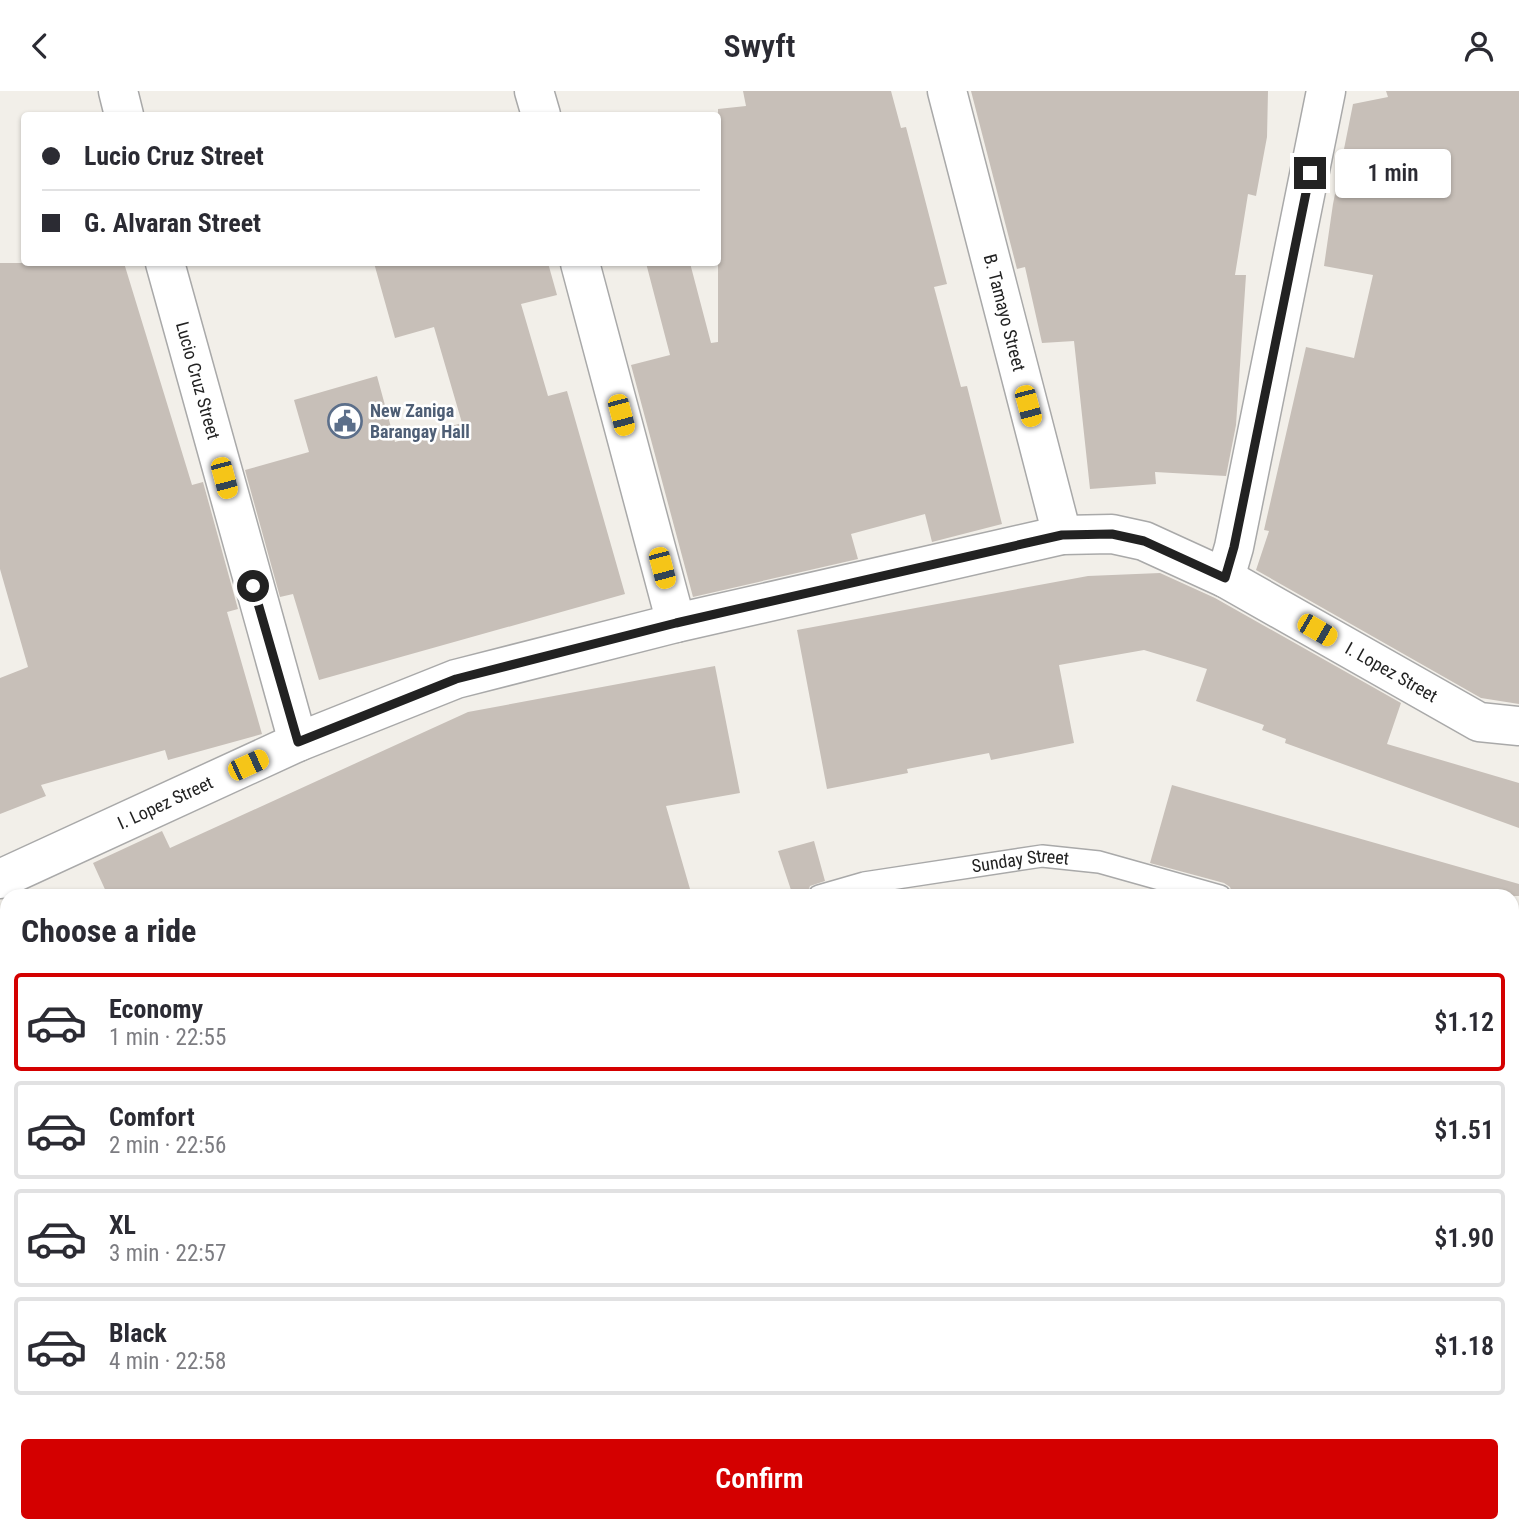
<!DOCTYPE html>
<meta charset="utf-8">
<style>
body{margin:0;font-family:"Roboto Condensed",sans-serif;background:#f7f7f7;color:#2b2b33;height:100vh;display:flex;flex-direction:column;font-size:26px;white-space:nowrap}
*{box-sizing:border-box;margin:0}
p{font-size:23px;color:#7c7c81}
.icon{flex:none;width:38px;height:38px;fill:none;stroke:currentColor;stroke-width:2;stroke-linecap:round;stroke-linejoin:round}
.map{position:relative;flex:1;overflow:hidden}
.panel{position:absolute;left:0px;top:798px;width:1519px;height:644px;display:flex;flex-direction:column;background:#fff;border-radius:21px 21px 0 0;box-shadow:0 2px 5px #0004}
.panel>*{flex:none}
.banner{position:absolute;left:21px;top:21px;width:700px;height:154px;border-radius:7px;box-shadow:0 2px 5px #0004;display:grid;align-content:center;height:154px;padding:0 21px;background:#fff}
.end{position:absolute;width:32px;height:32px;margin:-16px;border:9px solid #222;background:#fff;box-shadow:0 0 0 4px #fff}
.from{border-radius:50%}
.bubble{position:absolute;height:49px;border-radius:7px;background:#fff;box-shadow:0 2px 5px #0004;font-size:23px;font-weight:600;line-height:49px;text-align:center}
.car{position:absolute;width:21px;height:42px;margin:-21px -10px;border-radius:9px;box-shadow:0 0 5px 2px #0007;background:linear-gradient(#f5c518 24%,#345 0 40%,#f5c518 0 76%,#345 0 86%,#f5c518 0)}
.banner b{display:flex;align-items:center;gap:24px;height:66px;font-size:26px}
.banner b+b{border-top:2px solid #e1e1e2}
.banner i{width:18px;height:18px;background:#2b2b33}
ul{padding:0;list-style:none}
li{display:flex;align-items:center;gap:21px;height:98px;margin:0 14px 10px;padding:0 7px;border:4px solid #e1e1e2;border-radius:7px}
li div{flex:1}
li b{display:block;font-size:26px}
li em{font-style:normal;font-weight:600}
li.on{border-color:#d40000}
li>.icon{width:63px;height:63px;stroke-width:1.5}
h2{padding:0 21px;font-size:32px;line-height:84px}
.button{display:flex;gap:14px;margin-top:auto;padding:14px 21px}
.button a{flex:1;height:80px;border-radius:7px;background:#d40000;color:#fff;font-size:28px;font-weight:600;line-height:80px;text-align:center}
header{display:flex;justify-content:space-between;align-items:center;height:91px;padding:0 21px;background:#fff;font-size:32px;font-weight:600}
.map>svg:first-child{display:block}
.building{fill:#c7bfb8}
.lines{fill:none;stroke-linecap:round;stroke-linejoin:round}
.lane-casing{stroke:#a9a9a9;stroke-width:24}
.street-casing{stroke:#a9a9a9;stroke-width:41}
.lane{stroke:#fff;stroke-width:21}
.street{stroke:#fff;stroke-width:38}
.route{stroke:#222;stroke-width:9}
.labels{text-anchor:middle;stroke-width:5;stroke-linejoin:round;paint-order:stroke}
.street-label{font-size:18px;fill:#222;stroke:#fff}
.service-label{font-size:18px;font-weight:bold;fill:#4e5e75;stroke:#fff;text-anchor:start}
</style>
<header><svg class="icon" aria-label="back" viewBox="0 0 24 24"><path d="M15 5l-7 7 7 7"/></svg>Swyft<svg class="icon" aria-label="person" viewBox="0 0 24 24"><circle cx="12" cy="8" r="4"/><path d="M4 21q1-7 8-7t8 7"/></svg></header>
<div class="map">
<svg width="1519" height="1442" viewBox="0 0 1519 1442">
<rect width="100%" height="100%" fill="#f2efe9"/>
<path class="building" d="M 743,0 L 891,0 L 901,37 L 906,36 L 947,193 L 934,196 L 961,296 L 967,295 L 1002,433 L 932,451 L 925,423 L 851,443 L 858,468 L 693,506 L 631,274 L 670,264 L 646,172 L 690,172 L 711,252 L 718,251 L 718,18 L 746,15 Z
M 971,0 L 1268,0 L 1267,46 L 1256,105 L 1248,103 L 1235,184 L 1246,184 L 1236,334 L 1226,385 L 1155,381 L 1156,393 L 1090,398 L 1074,250 L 1042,252 L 1025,176 L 1017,178 Z
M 1386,0 L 1519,0 L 1519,613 L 1481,607 L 1256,479 L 1269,440 L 1264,439 L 1306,256 L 1354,267 L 1373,184 L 1324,175 L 1333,113 L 1353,13 L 1388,6 Z
M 0,172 L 124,172 L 192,394 L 203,391 L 238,518 L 227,521 L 262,643 L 168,669 L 165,659 L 41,694 L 46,705 L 0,723 L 0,587 L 28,576 L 0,478 Z
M 374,172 L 548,172 L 557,204 L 521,213 L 548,305 L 567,300 L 625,503 L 319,589 L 293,503 L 280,506 L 245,379 L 309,361 L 294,309 L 377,285 L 395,351 L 462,332 L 434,236 L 395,247 Z
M 1160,482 L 1215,507 L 1401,612 L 1387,653 L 1519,692 L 1519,737 L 1285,652 L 1286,648 L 1262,639 L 1264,634 L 1196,610 L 1207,578 L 1144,559 L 1059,574 L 1074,652 L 991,669 L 989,662 L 907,678 L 908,682 L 827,698 L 797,539 L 1088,485 Z
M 715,575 L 740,702 L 666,715 L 692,805 L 108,805 L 93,772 L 162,740 L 170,757 L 468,621 Z
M 1172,694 L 1519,793 L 1519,805 L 1233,805 L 1230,796 L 1224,792 L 1150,772 Z
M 814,750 L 825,790 L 810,795 L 806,805 L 793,805 L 778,760 Z"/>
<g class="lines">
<g class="lane-casing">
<g id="lane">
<path id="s1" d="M 819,805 L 864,792 L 1042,765 L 1099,771 L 1220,805"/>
<path d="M 1512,888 L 1519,890"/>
<path d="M 1512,1218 L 1519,1214"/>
<path d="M 1512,1417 L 1519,1424"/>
<path d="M 1227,1442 L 1234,1435"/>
</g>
</g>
<g class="street-casing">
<g id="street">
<path d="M 118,0 L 124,24"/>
<path d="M 534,0 L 541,24"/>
<path id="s2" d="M 947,0 L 1062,444"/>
<path id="s3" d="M 165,172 L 298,651"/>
<path d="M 580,172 L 676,532"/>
<path d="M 1225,487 L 1234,456 L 1326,0"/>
<path id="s4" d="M 0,788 L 298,651 L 456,588 L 676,532 L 1062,444 L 1112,443 L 1144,450 L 1225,487 L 1479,631 L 1519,635"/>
<path d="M 0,1130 L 7,1126"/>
<path d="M 0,1319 L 7,1330"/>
<path d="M 80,1435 L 85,1442"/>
<path d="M 1179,1435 L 1186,1442"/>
</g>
</g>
<use href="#lane" class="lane"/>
<use href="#street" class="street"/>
</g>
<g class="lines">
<path class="route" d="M 253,495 L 298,651 L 456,588 L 676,532 L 1062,444 L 1112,443 L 1144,450 L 1225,487 L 1234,456 L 1310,82"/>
</g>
<defs>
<g id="civic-ring" transform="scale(1.75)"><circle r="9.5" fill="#fff" stroke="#5c6f8a" stroke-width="1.5"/><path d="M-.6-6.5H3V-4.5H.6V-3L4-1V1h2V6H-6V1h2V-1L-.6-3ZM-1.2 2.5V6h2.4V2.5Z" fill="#5c6f8a"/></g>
</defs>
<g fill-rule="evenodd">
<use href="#civic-ring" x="345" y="330"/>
</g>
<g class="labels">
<g class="street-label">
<text dy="6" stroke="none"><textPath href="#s2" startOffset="229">B. Tamayo Street</textPath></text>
<text dy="6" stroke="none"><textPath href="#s3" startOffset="122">Lucio Cruz Street</textPath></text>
<text dy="6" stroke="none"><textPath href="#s4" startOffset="1484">I. Lopez Street</textPath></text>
<text dy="6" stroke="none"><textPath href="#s4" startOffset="182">I. Lopez Street</textPath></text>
<text dy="6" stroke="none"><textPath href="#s1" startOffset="205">Sunday Street</textPath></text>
</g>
<g class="service-label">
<text x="370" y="326">New Zaniga<tspan x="370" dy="21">Barangay Hall</tspan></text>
</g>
</g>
</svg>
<i class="end from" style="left:253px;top:495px"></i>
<i class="end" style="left:1310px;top:82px"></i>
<div class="bubble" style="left:1335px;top:58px;width:116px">1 min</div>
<i class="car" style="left:1028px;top:315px;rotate:165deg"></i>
<i class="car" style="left:621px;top:324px;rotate:165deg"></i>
<i class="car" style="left:224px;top:387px;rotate:165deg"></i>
<i class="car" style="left:662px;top:477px;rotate:165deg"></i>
<i class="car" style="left:1317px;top:539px;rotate:120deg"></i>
<i class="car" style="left:248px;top:674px;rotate:65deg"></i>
<div class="banner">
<b><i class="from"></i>Lucio Cruz Street</b>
<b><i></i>G. Alvaran Street</b>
</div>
<section class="panel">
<h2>Choose a ride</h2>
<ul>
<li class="on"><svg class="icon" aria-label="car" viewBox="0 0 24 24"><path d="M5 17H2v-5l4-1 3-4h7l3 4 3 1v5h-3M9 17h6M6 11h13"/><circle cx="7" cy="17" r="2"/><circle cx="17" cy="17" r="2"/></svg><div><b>Economy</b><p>1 min · 22:55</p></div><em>$1.12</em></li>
<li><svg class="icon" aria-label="car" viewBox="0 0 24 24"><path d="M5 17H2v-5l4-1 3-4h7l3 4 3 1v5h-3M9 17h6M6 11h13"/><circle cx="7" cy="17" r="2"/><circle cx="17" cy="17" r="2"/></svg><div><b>Comfort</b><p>2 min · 22:56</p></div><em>$1.51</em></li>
<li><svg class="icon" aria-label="car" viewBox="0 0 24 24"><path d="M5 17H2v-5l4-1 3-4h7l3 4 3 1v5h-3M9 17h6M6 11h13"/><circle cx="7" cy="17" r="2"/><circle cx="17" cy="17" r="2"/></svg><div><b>XL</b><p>3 min · 22:57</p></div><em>$1.90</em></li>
<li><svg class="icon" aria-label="car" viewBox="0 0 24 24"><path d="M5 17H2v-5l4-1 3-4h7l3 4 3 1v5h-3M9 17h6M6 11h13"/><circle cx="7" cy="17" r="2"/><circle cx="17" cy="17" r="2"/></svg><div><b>Black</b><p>4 min · 22:58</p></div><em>$1.18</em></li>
</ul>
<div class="button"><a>Confirm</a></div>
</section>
</div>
